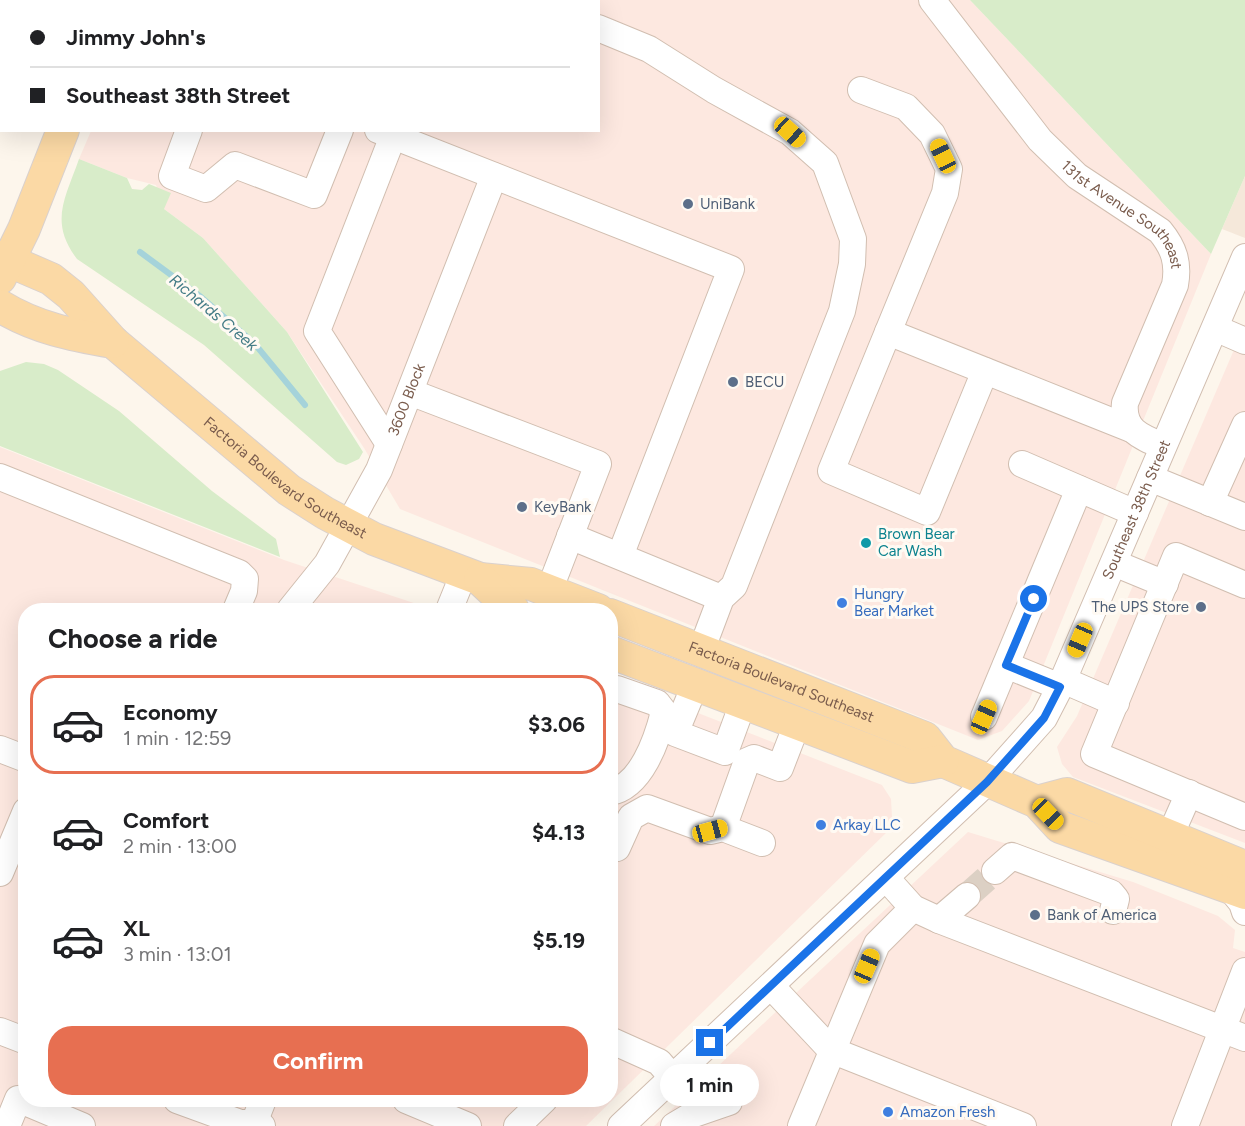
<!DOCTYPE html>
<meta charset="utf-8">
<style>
body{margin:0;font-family:Figtree,sans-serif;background:#f6f6f6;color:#202124;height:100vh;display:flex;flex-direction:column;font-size:22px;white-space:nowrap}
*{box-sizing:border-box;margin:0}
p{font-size:20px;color:#757577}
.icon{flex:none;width:33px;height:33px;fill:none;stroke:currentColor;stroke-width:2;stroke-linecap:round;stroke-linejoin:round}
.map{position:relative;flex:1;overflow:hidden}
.sheet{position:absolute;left:18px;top:603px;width:600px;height:504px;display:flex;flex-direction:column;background:#fff;border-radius:24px;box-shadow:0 6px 24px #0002}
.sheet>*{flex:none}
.hud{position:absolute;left:0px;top:0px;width:600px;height:132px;box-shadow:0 6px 24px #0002;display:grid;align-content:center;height:132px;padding:0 30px;background:#fff}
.end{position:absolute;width:27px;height:27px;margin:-14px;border:8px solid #1a73e8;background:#fff;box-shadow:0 0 0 3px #fff}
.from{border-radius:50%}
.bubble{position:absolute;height:42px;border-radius:21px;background:#fff;box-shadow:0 6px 24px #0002;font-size:20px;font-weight:700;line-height:42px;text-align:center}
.car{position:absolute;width:18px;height:36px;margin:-18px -9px;border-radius:8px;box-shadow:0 0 4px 2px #0007;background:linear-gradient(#f5c518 24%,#345 0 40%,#f5c518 0 76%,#345 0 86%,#f5c518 0)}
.hud b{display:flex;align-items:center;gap:21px;height:57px;font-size:22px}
.hud b+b{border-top:2px solid #e0e0e0}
.hud i{width:15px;height:15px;background:#202124}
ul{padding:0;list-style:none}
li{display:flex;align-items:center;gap:18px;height:99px;margin:0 12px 9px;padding:0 18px;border:3px solid transparent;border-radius:24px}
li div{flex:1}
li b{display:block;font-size:22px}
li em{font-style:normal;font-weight:700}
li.on{border-color:#e76f51}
li>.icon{width:54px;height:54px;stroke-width:1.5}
h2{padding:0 30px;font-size:27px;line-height:72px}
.action{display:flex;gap:12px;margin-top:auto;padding:12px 30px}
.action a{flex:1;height:69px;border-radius:24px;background:#e76f51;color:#fff;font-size:24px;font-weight:700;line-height:69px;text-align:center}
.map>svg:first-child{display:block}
.residential{fill:#f5e8da}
.commercial{fill:#fde8e0}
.green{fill:#d8ecc9}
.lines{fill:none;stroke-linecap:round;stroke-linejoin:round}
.stream{stroke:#a5d3da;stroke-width:6}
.minor-tunnel{stroke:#dcd0c4;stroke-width:26;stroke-dasharray:26 13;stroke-linecap:butt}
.minor-casing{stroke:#d1beb0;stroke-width:28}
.major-casing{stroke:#dad1cd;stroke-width:34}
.minor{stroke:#fff;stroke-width:26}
.major{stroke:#fbd9a5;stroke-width:32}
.route{stroke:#1a73e8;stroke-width:8}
.service-dot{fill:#5c6f8a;stroke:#fffaf3;stroke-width:2}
.culture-dot{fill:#0f9aa8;stroke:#fffaf3;stroke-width:2}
.shop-dot{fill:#3f7fe0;stroke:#fffaf3;stroke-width:2}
.labels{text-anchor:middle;stroke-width:6;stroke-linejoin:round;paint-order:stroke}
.service-label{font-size:15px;fill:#4e5e75;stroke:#fffaf3;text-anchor:start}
.street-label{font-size:15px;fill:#7a5c4d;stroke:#fffaf3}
.culture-label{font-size:15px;fill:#0d838f;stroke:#fffaf3;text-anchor:start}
.shop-label{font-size:15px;fill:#366cbe;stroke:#fffaf3;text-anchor:start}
.water-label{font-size:16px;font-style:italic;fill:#437c86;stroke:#fffaf3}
</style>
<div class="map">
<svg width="1245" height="1126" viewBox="0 0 1245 1126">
<rect width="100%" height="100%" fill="#fdf6ec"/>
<path class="residential" d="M 1245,176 L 1245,238 L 1222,229 Z"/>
<path class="commercial" d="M 145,0 L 970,0 L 1211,254 L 1029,701 L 1002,731 L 978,740 L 400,509 L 364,448 L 287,332 L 203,238 L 164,209 L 156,185 L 127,178 L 79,159 L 91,131 L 598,130 L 598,2 Z
M 1245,324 L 1245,843 L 1073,777 L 1062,764 L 1057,747 L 1077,716 Z
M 0,447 L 284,560 L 435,610 L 26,610 L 26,1100 L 610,1100 L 611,679 L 882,785 L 891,799 L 892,817 L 888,831 L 586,1126 L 0,1126 Z
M 968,832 L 1133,882 L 1218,916 L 1235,930 L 1233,948 L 1245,952 L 1245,1126 L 654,1126 Z"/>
<path class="green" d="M 970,0 L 1245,0 L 1245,176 L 1211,254 Z
M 79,159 L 127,178 L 132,189 L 142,190 L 149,184 L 171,193 L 164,209 L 203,238 L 287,332 L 363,452 L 359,459 L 346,465 L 337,462 L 204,345 L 77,259 C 49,222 65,199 79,159 Z
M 26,362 L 44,364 L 58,370 L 119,411 L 212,491 L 276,539 L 280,557 L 0,446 L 0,371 Z"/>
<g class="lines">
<path class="stream" d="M 140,252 L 201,297 L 254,343 L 305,405"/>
<path class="minor-tunnel" d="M 967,896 L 995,871"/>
<g class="minor-casing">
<g id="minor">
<path d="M 526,0 L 529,2"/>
<path id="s1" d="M 932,0 L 1040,140 L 1077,176 L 1160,231 C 1174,248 1179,263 1175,285 L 1125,403 C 1122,430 1141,437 1163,446"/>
<path d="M 170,2 L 171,0"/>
<path d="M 598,28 L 649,49 L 714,90 L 790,132 L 825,163 L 853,239 L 852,264 L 842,311 L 734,586 L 721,598 L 701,651"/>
<path d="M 861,90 L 906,107 L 932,134 L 949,169 L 945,193 L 888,332 L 1131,429"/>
<path d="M 189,130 L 172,176 L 206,189 L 235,165 L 314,195 L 340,130"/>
<path d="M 378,130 L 731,269 L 620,556"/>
<path d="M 1215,328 L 1245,341"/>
<path d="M 888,332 L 831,471 L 927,512 L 985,371"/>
<path d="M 410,392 L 598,464 L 549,591"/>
<path d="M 389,444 L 317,331 L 393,136"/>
<path d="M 1022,464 L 1135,513"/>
<path d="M 0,477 L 239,573 L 245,579 L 244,591 L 236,610"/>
<path d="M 1150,478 L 1245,517"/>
<path d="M 1210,503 L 1245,425"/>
<path d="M 570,536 L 721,598"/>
<path d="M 1114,563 L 1165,584"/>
<path d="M 1245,585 L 1176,556 L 1094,754 L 1245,817"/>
<path id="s2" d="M 290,610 L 327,564 L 379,470 L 494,176"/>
<path d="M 449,610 L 464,573"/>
<path d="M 1006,665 L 1060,687"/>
<path d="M 1063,680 L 1116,703"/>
<path d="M 695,685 L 675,733 L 725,752 L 743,703"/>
<path d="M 984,717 L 1079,489"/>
<path d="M 0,749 L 26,759"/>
<path d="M 610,792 C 641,787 657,740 664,712 L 657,703 L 617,689"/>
<path d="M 723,828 L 747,761 L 754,758 L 780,768 L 797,724"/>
<path d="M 1170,836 L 1189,793"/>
<path d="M 617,848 L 631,817 L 647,808 L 710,831 L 723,828 L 762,843"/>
<path d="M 995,871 L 1012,856 L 1111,893 L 1116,899 L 1113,911"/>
<path d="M 0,873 L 26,811"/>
<path d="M 886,878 L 913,908 L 939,920 L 1245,1038"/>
<path d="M 1229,887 L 1242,903 L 1245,912"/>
<path d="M 939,920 L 967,896"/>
<path d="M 771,986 L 831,1050 L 1023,1126"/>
<path d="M 0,1031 L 26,1041"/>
<path d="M 610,1040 L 659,1062 L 672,1077"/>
<path d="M 177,1100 L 240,1123 L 254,1123 L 262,1126"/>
<path d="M 406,1100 L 468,1126"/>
<path d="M 254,1123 L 263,1100"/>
<path d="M 7,1126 L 18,1099 L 82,1126"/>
<path d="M 517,1126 L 544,1100"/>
<path id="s3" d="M 621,1126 L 987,782 L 1044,718 L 1060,687 L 1245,257"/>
<path d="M 674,1126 L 694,1114 L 729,1102"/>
<path d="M 801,1126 L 877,944 L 913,908"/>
<path d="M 1185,1126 L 1245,971"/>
</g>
</g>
<g class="major-casing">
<g id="major">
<path d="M 112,2 L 113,0"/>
<path id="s4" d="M 0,257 L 51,279 L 71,295 L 113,342 L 289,490 L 325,513 L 374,539 L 480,579 L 531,584 L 598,610"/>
<path d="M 0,278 L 24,229 L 63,130"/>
<path d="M 0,306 C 36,328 72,335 113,342"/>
<path d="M 480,579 L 513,610"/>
<path id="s5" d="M 610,615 L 925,738 L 943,761 L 1037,802 L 1060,827 L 1245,893"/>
<path d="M 610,652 L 912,767 L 943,761"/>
<path d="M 1037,802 L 1067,794 L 1245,867"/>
</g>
</g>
<use href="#minor" class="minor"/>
<use href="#major" class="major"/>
</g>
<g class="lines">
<path class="route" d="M 710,1043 L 987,782 L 1044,718 L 1060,687 L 1006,665 L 1034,599"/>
</g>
<g class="service-dot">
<circle cx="688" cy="204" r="6"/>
<circle cx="733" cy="382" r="6"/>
<circle cx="522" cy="507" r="6"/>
<circle cx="1201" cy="607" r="6"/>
<circle cx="1035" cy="915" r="6"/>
</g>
<circle class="culture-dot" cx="866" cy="543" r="6"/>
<g class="shop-dot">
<circle cx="842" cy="603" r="6"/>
<circle cx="821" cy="825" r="6"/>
<circle cx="888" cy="1112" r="6"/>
</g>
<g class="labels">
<g class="service-label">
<text x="700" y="209">UniBank</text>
<text x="745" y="387">BECU</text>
<text x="534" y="512">KeyBank</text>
<text x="1189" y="612" text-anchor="end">The UPS Store</text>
<text x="1047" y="920">Bank of America</text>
</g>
<g class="street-label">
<text dy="5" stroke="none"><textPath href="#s1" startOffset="290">131st Avenue Southeast</textPath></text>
<text dy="5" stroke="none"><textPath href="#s2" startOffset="242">3600 Block</textPath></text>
<text dy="5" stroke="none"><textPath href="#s4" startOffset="364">Factoria Boulevard Southeast</textPath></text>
<text dy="5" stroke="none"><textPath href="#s3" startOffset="816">Southeast 38th Street</textPath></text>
<text dy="5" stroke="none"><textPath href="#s5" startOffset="184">Factoria Boulevard Southeast</textPath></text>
</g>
<g class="culture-label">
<text x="878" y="539">Brown Bear<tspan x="878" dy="17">Car Wash</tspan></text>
</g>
<g class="shop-label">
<text x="854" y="599">Hungry<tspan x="854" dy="17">Bear Market</tspan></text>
<text x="833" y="830">Arkay LLC</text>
<text x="900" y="1117">Amazon Fresh</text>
</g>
<g class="water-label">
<text transform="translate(214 312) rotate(40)" y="6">Richards Creek</text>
</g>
</g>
</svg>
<i class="end from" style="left:1034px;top:599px"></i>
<i class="end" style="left:710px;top:1043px"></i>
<div class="bubble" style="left:660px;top:1064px;width:99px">1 min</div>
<i class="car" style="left:790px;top:132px;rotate:132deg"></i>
<i class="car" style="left:943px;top:156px;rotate:335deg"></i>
<i class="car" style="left:1080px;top:640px;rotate:203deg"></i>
<i class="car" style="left:984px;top:717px;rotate:24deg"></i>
<i class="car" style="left:1048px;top:814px;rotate:136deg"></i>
<i class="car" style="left:710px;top:831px;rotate:75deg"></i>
<i class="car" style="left:867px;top:966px;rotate:23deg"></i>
<div class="hud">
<b><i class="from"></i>Jimmy John's</b>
<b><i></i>Southeast 38th Street</b>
</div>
<section class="sheet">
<h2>Choose a ride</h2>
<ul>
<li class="on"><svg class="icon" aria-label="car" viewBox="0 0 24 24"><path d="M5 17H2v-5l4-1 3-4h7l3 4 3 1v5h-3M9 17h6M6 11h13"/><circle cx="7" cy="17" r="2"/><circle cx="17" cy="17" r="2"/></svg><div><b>Economy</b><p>1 min · 12:59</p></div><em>$3.06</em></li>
<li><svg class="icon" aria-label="car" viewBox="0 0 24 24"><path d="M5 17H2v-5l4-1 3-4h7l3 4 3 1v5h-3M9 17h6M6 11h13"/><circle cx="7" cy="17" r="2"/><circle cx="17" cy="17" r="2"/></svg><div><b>Comfort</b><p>2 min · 13:00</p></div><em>$4.13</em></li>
<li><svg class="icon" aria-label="car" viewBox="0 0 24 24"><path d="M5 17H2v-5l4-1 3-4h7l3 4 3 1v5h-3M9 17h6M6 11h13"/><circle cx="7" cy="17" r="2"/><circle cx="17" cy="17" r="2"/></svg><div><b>XL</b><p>3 min · 13:01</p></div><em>$5.19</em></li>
</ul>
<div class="action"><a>Confirm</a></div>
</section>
</div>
